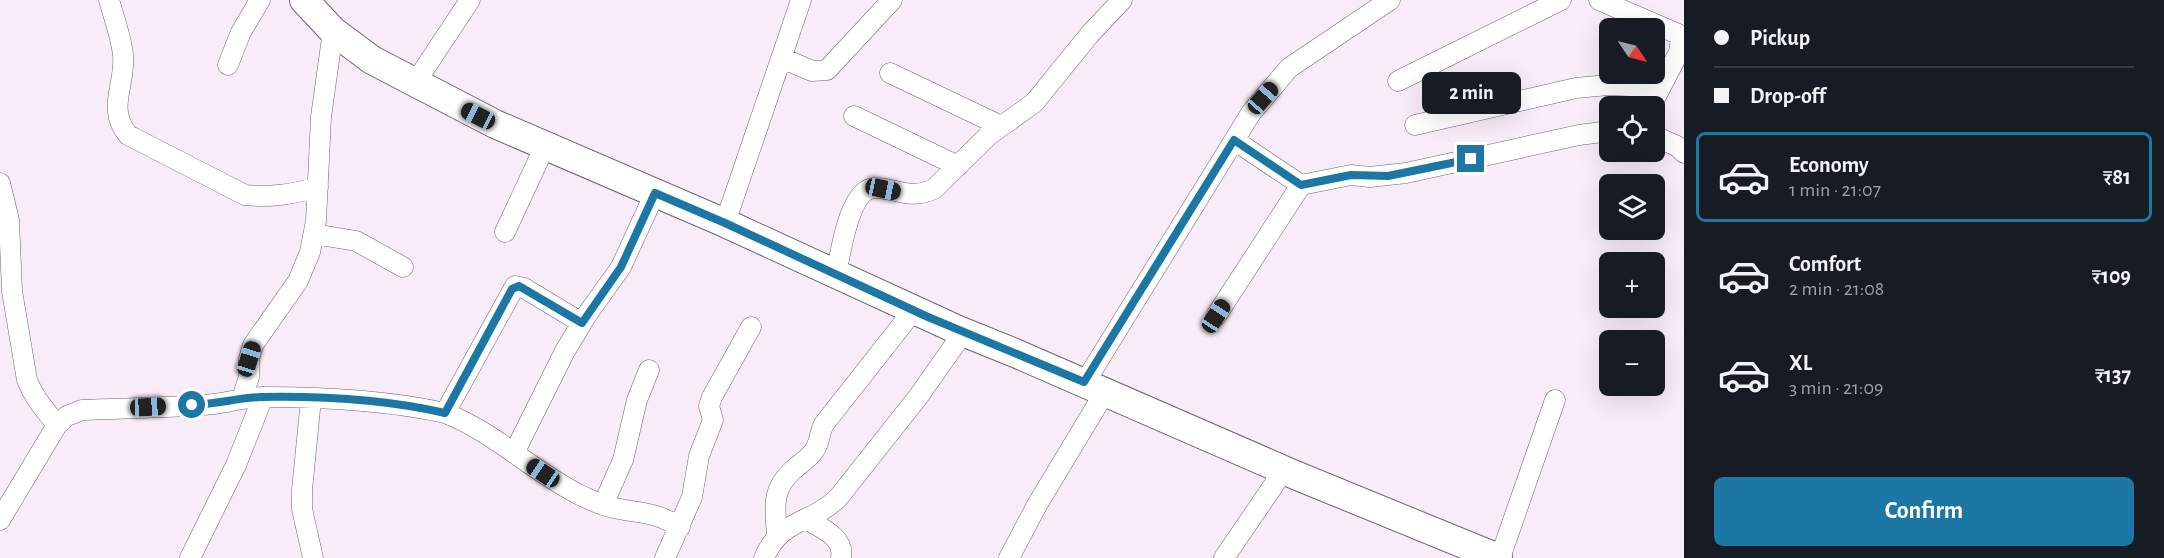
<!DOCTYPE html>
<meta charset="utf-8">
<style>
body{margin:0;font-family:"Alegreya Sans",sans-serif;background:#242831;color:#f1f3f6;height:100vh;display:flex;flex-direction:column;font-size:22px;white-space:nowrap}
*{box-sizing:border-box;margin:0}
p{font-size:20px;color:#9ea1a6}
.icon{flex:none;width:33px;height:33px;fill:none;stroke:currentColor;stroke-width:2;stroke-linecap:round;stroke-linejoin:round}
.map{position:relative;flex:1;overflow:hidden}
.drawer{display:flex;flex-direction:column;background:#171b24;width:480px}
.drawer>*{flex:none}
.banner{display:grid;align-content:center;height:132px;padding:0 30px;background:#171b24}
.needle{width:39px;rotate:125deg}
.controls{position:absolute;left:1599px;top:18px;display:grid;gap:12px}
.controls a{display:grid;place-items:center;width:66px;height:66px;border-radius:9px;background:#171b24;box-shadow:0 6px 24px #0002;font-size:30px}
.end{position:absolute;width:27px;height:27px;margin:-14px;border:8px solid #1c77a5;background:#fff;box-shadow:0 0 0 3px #fff}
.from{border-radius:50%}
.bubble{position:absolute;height:42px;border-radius:9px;background:#171b24;box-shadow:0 6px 24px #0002;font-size:20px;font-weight:600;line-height:42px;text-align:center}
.car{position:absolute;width:18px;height:36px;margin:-18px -9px;border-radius:8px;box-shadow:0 0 4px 2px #0007;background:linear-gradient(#222 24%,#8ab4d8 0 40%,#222 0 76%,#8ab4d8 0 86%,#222 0)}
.banner b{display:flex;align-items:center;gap:21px;height:57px;font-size:22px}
.banner b+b{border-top:2px solid #363941}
.banner i{width:15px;height:15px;background:#f1f3f6}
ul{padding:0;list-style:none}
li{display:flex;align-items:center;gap:18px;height:90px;margin:0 12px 9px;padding:0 18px;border:3px solid transparent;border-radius:9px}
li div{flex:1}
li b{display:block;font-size:22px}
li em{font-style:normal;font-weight:600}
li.on{border-color:#1c77a5}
li>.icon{width:54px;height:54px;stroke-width:1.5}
.cta{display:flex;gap:12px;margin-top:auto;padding:12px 30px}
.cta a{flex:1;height:69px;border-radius:9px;background:#1c77a5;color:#fff;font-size:24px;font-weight:600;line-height:69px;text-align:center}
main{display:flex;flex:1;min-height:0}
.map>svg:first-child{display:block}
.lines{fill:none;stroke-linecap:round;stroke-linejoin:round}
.minor-casing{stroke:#6e636e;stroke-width:21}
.highway-casing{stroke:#6e636e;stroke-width:30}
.minor{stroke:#fff;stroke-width:20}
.highway{stroke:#fff;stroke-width:28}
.route{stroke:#1c77a5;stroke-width:8}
</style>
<main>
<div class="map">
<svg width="1684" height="558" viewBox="0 0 1684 558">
<rect width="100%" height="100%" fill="#f8ecf8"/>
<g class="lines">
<g class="minor-casing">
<path id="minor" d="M 109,0 C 114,18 121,36 123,55 C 126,85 106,108 128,135 L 245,195 C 271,198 293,194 318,187
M 1599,0 L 1678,34 L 1681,39 L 1679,52 L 1651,106
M 782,58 L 812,71 L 827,70 L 892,0
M 228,65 L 241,32 L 260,0
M 890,73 L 1001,126
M 1398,81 L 1561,0
M 415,83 L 470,0
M 854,116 L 958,166
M 1415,125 L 1576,88 L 1608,85 L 1631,86 L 1659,91
M 1654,136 L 1677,146 L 1684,153
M 1234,140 L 1301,185 L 1351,175 L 1370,177 L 1406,173 L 1579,135 L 1610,131
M 0,183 L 9,220 L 12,291 L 27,380 C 34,398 45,410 57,425
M 725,223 L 801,0
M 505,232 L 545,146
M 314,234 L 356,241 L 403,267
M 836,275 C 840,256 849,186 876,188 C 900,189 909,200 934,189 L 989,135 L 1034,103 L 1090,34 L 1122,0
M 1216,316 L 1301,185
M 1085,382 L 1251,113 L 1289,68 L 1390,0
M 242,398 L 249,377 L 249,359 L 253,345 L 298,281 L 310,252 L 316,221 L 321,117 L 333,31
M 311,399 L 302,490 L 302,509 L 313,558
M 445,413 C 494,432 532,471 580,495 C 589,499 600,505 610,507 C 639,514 652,510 680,527
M 514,453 L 565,351 L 586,316 L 621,267 L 655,193
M 603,505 L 623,460 L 637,400 L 649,370
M 806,519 C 821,528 845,537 841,558
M 0,520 L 57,425 L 67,416 L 82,410 C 126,408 170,408 214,404 C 231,402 246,397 263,397 C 324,397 386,400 445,413 L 515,286 L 524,288 L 582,323
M 777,535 C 775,507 771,490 793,470 C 800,464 809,458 814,451 C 820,443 819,433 824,424 L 913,311
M 190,558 L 236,465 L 263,397
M 665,558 L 692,497 L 699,456 L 713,420 L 709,406 L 712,397 L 751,327
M 764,558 C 781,518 810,525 838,498 L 918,397 L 963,333
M 1009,558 L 1037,505 L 1105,392
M 1224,558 L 1284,470
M 1500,558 L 1555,400"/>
</g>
<g class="highway-casing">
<path id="highway" d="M 304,0 L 333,31 L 372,60 L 495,124 L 725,223 L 958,330 L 1015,353 L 1295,475 L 1498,558"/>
</g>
<use href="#minor" class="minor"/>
<use href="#highway" class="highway"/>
</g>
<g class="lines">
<path class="route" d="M 192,405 C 216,404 238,398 261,397 C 319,396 388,400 445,413 L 512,289 L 519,286 L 582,323 L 621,267 L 655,193 L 725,223 L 928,317 L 1084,382 L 1234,140 L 1301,185 L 1351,175 L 1388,176 L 1471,159"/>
</g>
</svg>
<div class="controls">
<a><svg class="needle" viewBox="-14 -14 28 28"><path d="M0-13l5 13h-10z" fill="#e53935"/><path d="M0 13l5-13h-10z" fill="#9ea1a6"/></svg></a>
<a><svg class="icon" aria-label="locate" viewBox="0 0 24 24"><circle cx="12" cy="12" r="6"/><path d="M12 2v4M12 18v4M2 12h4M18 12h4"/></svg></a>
<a><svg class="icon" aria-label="layers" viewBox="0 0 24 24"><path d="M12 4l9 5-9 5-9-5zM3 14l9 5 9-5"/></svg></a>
<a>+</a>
<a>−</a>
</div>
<i class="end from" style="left:192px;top:405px"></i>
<i class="end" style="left:1471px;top:159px"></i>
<div class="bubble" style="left:1422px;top:72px;width:99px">2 min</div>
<i class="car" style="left:1263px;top:98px;rotate:41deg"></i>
<i class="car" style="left:478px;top:116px;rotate:297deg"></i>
<i class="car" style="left:883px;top:189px;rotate:102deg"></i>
<i class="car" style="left:1216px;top:316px;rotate:33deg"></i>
<i class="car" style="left:249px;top:359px;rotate:17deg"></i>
<i class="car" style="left:148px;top:407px;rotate:87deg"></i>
<i class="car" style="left:543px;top:473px;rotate:304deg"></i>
</div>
<section class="drawer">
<div class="banner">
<b><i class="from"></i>Pickup</b>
<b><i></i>Drop-off</b>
</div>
<ul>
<li class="on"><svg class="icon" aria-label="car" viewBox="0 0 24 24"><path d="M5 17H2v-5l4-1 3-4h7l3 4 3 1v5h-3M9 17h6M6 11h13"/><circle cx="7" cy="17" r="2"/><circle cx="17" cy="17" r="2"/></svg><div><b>Economy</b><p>1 min · 21:07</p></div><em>₹81</em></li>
<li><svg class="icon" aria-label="car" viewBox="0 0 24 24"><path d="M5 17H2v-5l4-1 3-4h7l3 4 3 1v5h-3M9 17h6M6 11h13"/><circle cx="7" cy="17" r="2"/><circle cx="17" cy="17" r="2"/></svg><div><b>Comfort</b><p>2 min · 21:08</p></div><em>₹109</em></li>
<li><svg class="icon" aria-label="car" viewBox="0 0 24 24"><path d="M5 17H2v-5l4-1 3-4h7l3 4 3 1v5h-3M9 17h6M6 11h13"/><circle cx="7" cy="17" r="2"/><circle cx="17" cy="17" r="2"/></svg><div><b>XL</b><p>3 min · 21:09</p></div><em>₹137</em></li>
</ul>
<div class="cta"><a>Confirm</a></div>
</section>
</main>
